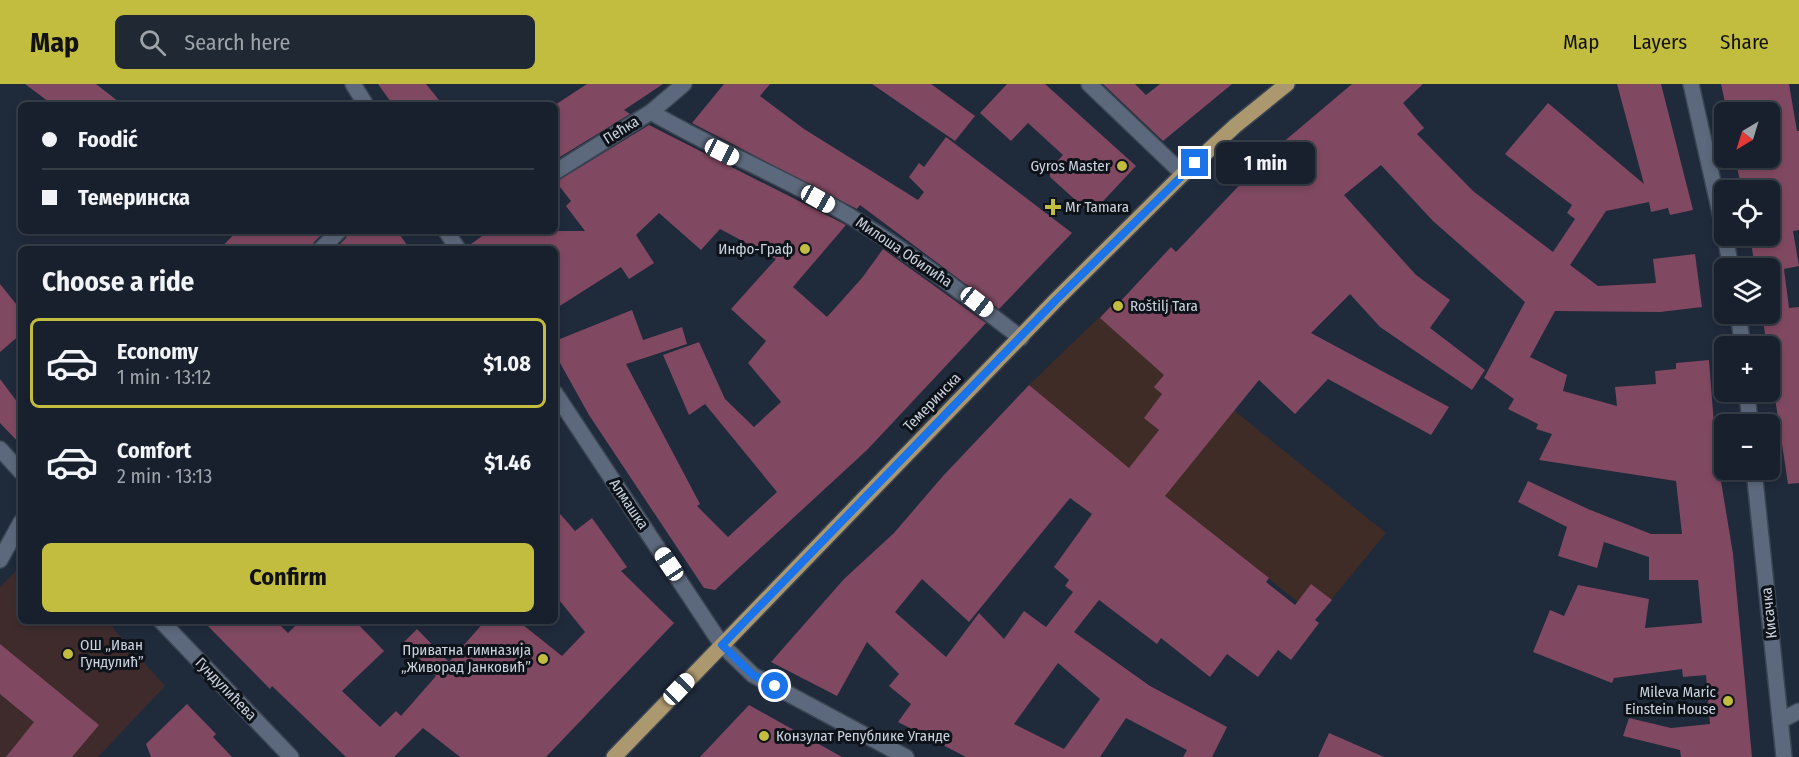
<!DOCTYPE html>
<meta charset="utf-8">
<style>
body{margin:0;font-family:"Fira Sans Condensed",sans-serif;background:#202834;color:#f1f3f6;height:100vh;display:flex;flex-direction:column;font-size:22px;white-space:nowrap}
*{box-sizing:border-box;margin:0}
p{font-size:20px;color:#9ea3a9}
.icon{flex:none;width:33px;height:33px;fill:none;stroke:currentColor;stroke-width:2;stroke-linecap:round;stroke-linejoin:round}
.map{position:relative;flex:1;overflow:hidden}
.side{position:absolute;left:18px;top:162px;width:540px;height:378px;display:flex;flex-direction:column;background:#17202c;border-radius:9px;box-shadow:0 3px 9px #0003,0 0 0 2px #363e48}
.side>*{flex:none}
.guide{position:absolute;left:18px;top:18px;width:540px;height:132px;border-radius:9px;box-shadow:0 3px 9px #0003,0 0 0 2px #363e48;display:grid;align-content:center;height:132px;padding:0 24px;background:#17202c}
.needle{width:39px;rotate:218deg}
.fabs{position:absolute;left:1714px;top:18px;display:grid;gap:12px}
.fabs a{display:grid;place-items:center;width:66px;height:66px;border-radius:9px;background:#17202c;box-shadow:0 3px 9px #0003,0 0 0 2px #363e48;font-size:30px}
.end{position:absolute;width:27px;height:27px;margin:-14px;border:8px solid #1a73e8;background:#fff;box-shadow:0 0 0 3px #fff}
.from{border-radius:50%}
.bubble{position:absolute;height:42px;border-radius:9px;background:#17202c;box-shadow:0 3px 9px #0003,0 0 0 2px #363e48;font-size:20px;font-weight:700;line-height:42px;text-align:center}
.car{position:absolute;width:18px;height:36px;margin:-18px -9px;border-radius:8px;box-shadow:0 0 4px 2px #0007;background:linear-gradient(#fff 24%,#345 0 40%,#fff 0 76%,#345 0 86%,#fff 0)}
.guide b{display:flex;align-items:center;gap:21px;height:57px;font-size:22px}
.guide b+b{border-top:2px solid #363e48}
.guide i{width:15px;height:15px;background:#f1f3f6}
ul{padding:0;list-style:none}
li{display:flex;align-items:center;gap:18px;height:90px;margin:0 12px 9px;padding:0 12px;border:3px solid transparent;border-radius:9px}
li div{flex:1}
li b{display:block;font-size:22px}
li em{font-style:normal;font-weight:700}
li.on{border-color:#c2bd3f}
li>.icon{width:54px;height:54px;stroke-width:1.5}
h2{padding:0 24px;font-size:27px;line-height:72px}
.cta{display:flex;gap:12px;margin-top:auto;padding:12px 24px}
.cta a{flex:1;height:69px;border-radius:9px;background:#c2bd3f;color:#111;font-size:24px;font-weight:700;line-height:69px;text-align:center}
header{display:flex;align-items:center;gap:36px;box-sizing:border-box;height:84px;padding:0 30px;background:#c2bd3f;color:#111}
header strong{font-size:28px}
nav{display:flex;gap:33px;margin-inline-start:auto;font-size:21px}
.search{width:420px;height:54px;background:#202834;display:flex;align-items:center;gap:15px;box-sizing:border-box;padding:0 21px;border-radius:9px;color:#9ea3a9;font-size:22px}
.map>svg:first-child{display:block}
.commercial{fill:#3f2c26}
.education{fill:#3f2b2b}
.building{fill:#804961;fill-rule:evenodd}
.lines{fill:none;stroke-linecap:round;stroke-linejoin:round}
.minor-casing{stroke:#3c4553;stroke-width:18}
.major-casing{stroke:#3c4553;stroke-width:18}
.minor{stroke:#5c697c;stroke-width:15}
.major{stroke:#ac986e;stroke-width:15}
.route{stroke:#1a73e8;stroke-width:8}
.poi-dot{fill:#c2bd3f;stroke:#0e131a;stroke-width:2}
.labels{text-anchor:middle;stroke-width:6;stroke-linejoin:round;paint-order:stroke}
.street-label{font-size:15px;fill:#ccd3de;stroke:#0e131a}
.poi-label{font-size:15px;fill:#ccd3de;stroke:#0e131a;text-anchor:end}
</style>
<header>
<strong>Map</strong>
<div class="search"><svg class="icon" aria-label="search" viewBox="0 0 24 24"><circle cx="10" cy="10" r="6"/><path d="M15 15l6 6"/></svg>Search here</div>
<nav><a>Map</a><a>Layers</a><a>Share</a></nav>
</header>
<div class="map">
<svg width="1799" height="673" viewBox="0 0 1799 673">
<rect width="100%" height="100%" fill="#1f2a3b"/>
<path class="commercial" d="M 1114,219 L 1236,328 L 1386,449 L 1317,533 L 1077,343 L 1029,301 Z"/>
<path class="education" d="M 21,482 L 21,537 L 107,537 L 165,602 L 98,673 L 0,673 L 0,503 Z"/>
<path class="building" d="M 25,0 L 96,0 L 123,21 L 53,21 Z
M 378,0 L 426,0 L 443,21 L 393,21 Z
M 587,0 L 663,0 L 624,26 L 630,30 L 555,76 L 555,21 Z
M 724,0 L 770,0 L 760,12 L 804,45 L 918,116 L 924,108 L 909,93 L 919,79 L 924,83 L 946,53 L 1072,149 L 999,225 L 860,121 L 857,125 L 692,39 Z
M 872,0 L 931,0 L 975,32 L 955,57 Z
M 1007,0 L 1045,0 L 1136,82 L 1091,130 L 1050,93 L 1050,85 L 1063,71 L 1028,39 L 1011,57 L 980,29 Z
M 1103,0 L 1135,0 L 1146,11 L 1160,0 L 1232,0 L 1163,57 Z
M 1352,0 L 1423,0 L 1403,19 L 1424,44 L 1417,50 L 1473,107 L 1553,168 L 1575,135 L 1567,129 L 1572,121 L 1505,70 L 1548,19 L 1644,100 L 1617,0 L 1661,0 L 1693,126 L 1670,131 L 1668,124 L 1651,128 L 1649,118 L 1606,127 L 1570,181 L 1598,202 L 1656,199 L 1653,175 L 1695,170 L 1702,223 L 1660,228 L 1555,227 L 1530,273 L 1567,291 L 1563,307 L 1617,322 L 1615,303 L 1656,300 L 1655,287 L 1676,285 L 1676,279 L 1709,276 L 1716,367 L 1733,470 L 1752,673 L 1681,673 L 1680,666 L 1623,652 L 1629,634 L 1671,644 L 1710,640 L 1706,591 L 1683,593 L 1682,585 L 1614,594 L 1612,599 L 1533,568 L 1550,526 L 1564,532 L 1578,501 L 1649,515 L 1645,544 L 1702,539 L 1698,496 L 1649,496 L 1649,473 L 1604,458 L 1597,484 L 1558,472 L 1567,443 L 1518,418 L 1528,397 L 1588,425 L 1651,450 L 1682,450 L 1676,397 L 1539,376 L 1552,350 L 1536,345 L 1538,340 L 1508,325 L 1514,315 L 1484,294 L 1525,218 L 1433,137 L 1381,81 L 1344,111 L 1416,191 L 1450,216 L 1430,244 L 1485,286 L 1472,306 L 1380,243 L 1350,210 L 1311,249 L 1449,323 L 1431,351 L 1328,295 L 1295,330 L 1259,296 L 1165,412 L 1269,494 L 1266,498 L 1295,521 L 1311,500 L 1332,516 L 1315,536 L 1319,539 L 1291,576 L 1278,566 L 1258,593 L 1227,570 L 1210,593 L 1161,554 L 1157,560 L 1099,516 L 1074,548 L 1150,602 L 1227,643 L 1212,673 L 1183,673 L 1187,666 L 1126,634 L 1100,673 L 966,673 L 898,638 L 911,620 L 889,602 L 899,590 L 867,558 L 837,612 L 771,578 L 844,495 L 894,449 L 943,392 L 1029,301 L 1129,384 L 1159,346 L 1144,334 L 1162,310 L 1154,303 L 1164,291 L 1100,234 L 1114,219 L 1117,221 L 1171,163 L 1176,168 L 1268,71 ZM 1070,414 L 1092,430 L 1054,483 L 1069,496 L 1065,502 L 1073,508 L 1046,543 L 1024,527 L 1004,555 L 979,529 L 946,573 L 895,528 L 922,495 L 969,538 ZM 1058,579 L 1100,615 L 1064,665 L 1014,640 Z
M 1721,0 L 1789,0 L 1797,47 L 1799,47 L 1799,146 L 1793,147 L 1799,182 L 1784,185 L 1789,224 L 1799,223 L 1799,399 L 1788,400 L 1770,281 L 1770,261 L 1767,262 L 1762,230 L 1770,230 L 1770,184 L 1755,184 L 1750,152 L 1770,152 L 1770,106 L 1742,106 L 1735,74 L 1770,74 L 1770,28 L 1727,28 Z
M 649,41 L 846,141 L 793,203 L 827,233 L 862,194 L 883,165 L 986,239 L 867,366 L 715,506 L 704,504 L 589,331 L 555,270 L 555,257 L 632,226 L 643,256 L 682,243 L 687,260 L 626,280 L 700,420 L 697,422 L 728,453 L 777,408 L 705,320 L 689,331 L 663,271 L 699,258 L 725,315 L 754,343 L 781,318 L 748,279 L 766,257 L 731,225 L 776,175 L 720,145 L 701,166 L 659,129 L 636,151 L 654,179 L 629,195 L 621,183 L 555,225 L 555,165 L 467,163 L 489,147 L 585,147 L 566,122 L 571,117 L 556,98 Z
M 237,147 L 325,147 L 314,158 L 312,165 L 220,165 Z
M 348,147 L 397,147 L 410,165 L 335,165 L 346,154 Z
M 0,200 L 21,226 L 21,250 L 0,268 Z
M 0,295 L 21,323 L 21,361 L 0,339 Z
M 555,424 L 575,447 L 592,434 L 627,483 L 621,487 L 674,539 L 546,673 L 460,673 L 423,644 L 394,673 L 346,673 L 272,602 L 270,605 L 203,537 L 276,537 L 288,549 L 300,537 L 355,537 L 384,567 L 342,607 L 380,643 L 396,627 L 401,632 L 436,592 L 404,558 L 417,545 L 449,578 L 485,537 L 518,537 L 562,572 L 585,548 L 555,511 Z
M 0,560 L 99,641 L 72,673 L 6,673 L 34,638 L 0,610 Z
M 187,620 L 216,650 L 213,653 L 232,673 L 151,673 L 146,660 Z
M 749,621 L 842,673 L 700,673 Z
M 1329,649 L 1384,673 L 1318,673 Z"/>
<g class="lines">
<g class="minor-casing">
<path id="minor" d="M 353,0 L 366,21
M 1089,0 L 1183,90
M 1691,0 L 1725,151
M 651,28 C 719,68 794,97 861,139 C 917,174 969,214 1021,254
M 555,88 L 651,28 L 684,0
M 446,147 L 458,165
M 1725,152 L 1731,184
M 321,165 L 339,147
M 1738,230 L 1743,262
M 1747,308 L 1750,340
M 555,309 L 722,561 L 753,591 L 906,673
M 0,365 L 21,388
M 1754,386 L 1784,673
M 0,476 L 21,438
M 161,537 L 291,673
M 1780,637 L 1799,627"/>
</g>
<g class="major-casing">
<path id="major" d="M 614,673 L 1056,216 L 1183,90 L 1235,42 L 1287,0"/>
</g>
<use href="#minor" class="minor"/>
<use href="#major" class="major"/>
</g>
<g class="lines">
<path class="route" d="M 775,602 L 753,591 L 722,561 L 1056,216 L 1195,79"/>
</g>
<g class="poi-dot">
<circle cx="1122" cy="82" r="6"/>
<path d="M1050 114h6v6h6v6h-6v6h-6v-6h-6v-6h6z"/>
<circle cx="805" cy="165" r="6"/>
<circle cx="1118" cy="222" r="6"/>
<circle cx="68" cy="570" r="6"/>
<circle cx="543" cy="575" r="6"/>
<circle cx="1728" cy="617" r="6"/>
<circle cx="764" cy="652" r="6"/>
</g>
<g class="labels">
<g class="street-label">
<text transform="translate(621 46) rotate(-32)" y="5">Пећка</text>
<text transform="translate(904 168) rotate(34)" y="5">Милоша Обилића</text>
<text transform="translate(932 318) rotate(-46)" y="5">Темеринска</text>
<text transform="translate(629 420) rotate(56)" y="5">Алмашка</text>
<text transform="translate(1769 529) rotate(-96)" y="5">Кисачка</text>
<text transform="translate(226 605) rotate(46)" y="5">Гундулићева</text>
</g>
<g class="poi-label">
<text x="1110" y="87">Gyros Master</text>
<text x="1065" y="128" text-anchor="start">Mr Tamara</text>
<text x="793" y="170">Инфо-Граф</text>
<text x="1130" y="227" text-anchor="start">Roštilj Tara</text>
<text x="80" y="566" text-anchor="start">ОШ „Иван<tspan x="80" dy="17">Гундулић”</tspan></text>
<text x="531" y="571">Приватна гимназија<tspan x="531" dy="17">„Живорад Јанковић”</tspan></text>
<text x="1716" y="613">Mileva Maric<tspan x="1716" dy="17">Einstein House</tspan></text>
<text x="776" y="657" text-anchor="start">Конзулат Републике Уганде</text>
</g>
</g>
</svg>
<div class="fabs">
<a><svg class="needle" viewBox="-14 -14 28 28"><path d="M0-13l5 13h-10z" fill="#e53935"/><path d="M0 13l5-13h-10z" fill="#9ea3a9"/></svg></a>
<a><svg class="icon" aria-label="locate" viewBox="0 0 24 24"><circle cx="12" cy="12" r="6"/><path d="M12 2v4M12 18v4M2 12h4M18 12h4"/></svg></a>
<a><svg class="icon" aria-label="layers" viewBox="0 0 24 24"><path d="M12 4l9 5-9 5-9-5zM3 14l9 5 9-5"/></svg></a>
<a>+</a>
<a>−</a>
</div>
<i class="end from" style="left:775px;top:602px"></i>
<i class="end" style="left:1195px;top:79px"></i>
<div class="bubble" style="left:1216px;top:58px;width:99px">1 min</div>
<i class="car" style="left:722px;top:68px;rotate:117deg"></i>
<i class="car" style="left:818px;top:115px;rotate:119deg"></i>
<i class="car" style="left:977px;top:218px;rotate:128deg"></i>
<i class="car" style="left:669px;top:480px;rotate:326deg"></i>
<i class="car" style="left:679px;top:605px;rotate:44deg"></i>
<div class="guide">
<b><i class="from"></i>Foodić</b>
<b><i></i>Темеринска</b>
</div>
<section class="side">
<h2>Choose a ride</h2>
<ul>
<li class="on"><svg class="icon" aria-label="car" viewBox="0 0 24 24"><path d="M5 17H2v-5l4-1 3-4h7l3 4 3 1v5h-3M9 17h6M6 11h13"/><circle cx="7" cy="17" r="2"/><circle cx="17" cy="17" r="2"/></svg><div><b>Economy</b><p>1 min · 13:12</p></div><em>$1.08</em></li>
<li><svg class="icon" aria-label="car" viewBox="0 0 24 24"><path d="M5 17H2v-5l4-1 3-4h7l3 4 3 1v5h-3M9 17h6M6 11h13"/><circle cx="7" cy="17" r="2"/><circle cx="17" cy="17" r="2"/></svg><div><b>Comfort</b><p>2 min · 13:13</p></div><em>$1.46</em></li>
</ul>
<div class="cta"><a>Confirm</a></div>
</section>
</div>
